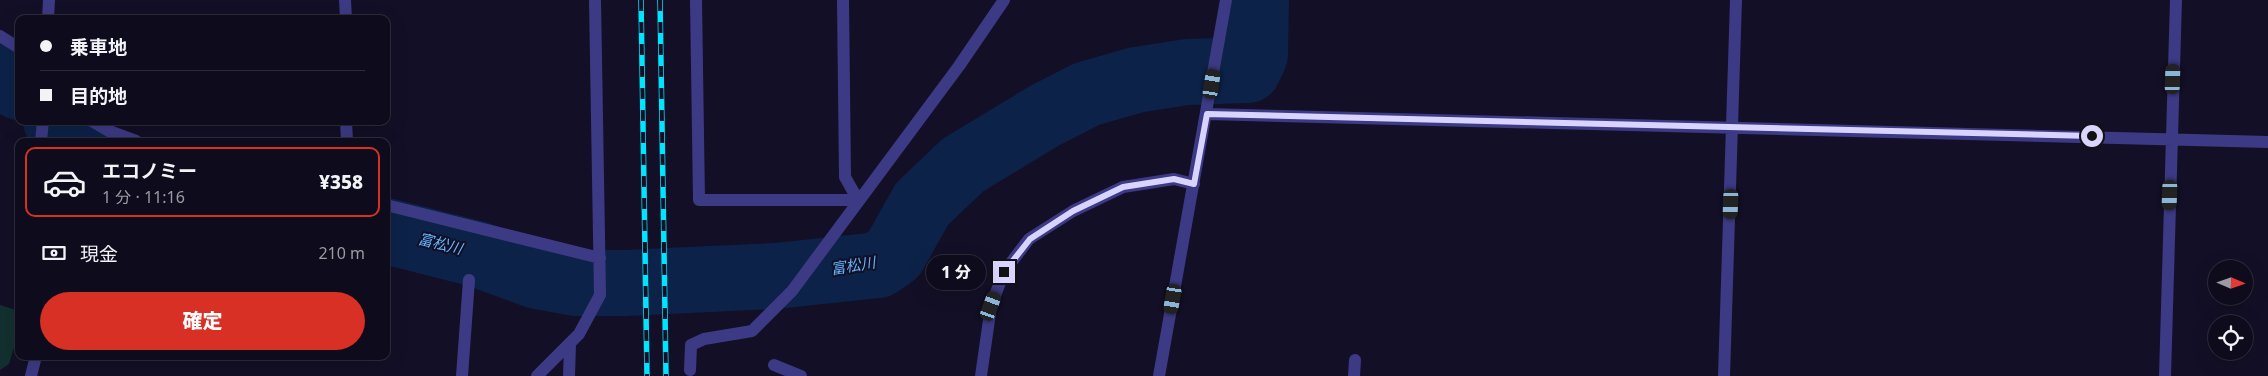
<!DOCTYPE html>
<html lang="ja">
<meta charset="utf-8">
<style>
body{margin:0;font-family:"Noto Sans","Noto Sans JP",sans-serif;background:#171425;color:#f1f3f6;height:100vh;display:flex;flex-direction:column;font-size:19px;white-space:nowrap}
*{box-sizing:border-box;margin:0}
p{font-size:16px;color:#9b9ba3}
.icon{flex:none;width:28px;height:28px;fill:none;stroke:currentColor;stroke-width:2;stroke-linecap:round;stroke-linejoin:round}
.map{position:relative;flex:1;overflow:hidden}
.panel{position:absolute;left:15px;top:138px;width:375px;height:222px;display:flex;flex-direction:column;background:#0e0b1c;border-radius:10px;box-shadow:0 5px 20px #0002,0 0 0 1px #2e2b3b}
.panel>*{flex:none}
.top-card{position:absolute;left:15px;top:15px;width:375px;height:110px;border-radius:10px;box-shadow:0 5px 20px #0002,0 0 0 1px #2e2b3b;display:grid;align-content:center;height:110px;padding:0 25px;background:#0e0b1c}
.needle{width:32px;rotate:92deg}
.controls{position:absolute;left:2208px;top:260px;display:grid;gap:10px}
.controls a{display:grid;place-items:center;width:45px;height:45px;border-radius:50%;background:#0e0b1c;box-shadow:0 5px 20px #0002,0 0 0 1px #2e2b3b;font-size:25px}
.end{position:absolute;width:22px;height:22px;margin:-11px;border:6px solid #d9d4ff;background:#111;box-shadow:0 0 0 2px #111}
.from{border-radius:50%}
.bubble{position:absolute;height:35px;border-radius:18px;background:#0e0b1c;box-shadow:0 5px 20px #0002,0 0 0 1px #2e2b3b;font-size:16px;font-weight:800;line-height:35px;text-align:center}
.car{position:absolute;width:15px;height:30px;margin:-15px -8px;border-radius:6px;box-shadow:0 0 4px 1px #0007;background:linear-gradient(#222 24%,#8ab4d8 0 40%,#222 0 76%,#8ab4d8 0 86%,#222 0)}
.top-card b{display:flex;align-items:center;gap:18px;height:48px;font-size:19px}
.top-card b+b{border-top:1px solid #2e2b3b}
.top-card i{width:12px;height:12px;background:#f1f3f6}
ul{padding:9px 0 0;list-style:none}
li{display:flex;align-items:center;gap:15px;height:70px;margin:0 10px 8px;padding:0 15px;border:2px solid transparent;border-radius:10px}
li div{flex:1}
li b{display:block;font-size:19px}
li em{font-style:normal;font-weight:800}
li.selected{border-color:#d93025}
li>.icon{width:45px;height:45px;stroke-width:1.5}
.pay{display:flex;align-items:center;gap:12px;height:55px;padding:0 25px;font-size:19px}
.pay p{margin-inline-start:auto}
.action{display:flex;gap:10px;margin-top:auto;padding:10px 25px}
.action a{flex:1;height:58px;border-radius:30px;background:#d93025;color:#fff;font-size:20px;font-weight:800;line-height:58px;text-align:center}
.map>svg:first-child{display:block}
.green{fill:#12302f}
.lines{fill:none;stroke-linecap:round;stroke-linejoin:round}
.river{stroke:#0c2248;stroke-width:66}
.minor{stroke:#3d3a85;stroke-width:12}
.rail-casing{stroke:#00e5ff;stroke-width:5.5}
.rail{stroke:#130f26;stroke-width:4;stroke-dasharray:11;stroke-linecap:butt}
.route{stroke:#d9d4ff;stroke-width:6}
.labels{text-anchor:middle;stroke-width:4;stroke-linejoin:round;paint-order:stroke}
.water-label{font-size:15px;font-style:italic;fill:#62b6ff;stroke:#130f26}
</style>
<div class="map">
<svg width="2268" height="376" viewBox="0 0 2268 376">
<rect width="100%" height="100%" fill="#130f26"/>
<path class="green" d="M 0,305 L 19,311 L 19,330 L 9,364 L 0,370 Z"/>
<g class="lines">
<path class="river" d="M 0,69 L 19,87
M 56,121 L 81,141
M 386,231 L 477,254 L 537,276 L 576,283 L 625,283 L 776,276 L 878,265 L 894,254 L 922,204 L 963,165 L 1044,116 L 1087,94 L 1136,80 L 1187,72 L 1248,70 L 1255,55 L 1256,0"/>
<path class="minor" d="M 345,0 L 346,19
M 696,0 L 699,200 L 858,200
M 843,0 L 845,177 L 858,200
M 48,19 L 49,0
M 0,36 L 19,48
M 1207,114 L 2268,142
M 92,121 L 109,131 L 136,141
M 346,121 L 347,141
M 41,141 L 43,121
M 386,205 L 600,258
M 774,365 L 801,376
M 690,370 L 691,345 L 704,339 L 752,331 L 792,291 L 959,66 L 1004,0
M 31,376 L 36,356
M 462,376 L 469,280
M 537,376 L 579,334 L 600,295 L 595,0
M 569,376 L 570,344
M 981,376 L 991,306 L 1004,272 L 1029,239 L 1073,211 L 1123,187 L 1174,179 L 1194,184
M 1159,376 L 1226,0
M 1354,376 L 1355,360
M 1724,376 L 1736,0
M 2165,376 L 2176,0"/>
<g class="rail-casing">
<path id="rail" d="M 641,0 L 647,376
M 660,0 L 666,376"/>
</g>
<use href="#rail" class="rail"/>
</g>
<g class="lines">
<path class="route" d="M 1004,272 L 1030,239 L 1073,211 L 1123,187 L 1174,179 L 1194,184 L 1207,114 L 2092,136"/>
</g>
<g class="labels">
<g class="water-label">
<text transform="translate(440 244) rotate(14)" y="5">富松川</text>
<text transform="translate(853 266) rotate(-9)" y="5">富松川</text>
</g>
</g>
</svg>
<div class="controls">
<a><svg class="needle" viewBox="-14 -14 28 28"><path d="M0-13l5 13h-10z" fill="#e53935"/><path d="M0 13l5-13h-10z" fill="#9b9ba3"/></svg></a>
<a><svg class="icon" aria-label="locate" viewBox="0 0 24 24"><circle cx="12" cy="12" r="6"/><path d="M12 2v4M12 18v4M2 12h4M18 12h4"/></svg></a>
</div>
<i class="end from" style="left:2092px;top:136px"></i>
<i class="end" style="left:1004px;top:272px"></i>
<div class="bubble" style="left:926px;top:255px;width:60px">1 分</div>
<i class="car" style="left:2173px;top:79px;rotate:2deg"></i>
<i class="car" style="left:1212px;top:84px;rotate:9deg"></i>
<i class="car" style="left:2170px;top:195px;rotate:182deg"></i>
<i class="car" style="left:1731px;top:204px;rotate:182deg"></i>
<i class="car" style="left:1173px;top:299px;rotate:190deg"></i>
<i class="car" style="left:991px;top:306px;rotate:20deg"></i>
<div class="top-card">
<b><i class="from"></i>乗車地</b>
<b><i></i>目的地</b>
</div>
<section class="panel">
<ul>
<li class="selected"><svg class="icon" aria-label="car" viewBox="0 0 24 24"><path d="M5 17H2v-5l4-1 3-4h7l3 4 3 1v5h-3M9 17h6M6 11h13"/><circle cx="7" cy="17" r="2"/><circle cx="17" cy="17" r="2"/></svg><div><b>エコノミー</b><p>1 分 · 11:16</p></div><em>¥358</em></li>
</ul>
<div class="pay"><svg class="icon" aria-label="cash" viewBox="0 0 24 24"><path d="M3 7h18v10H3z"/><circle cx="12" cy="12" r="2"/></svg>現金<p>210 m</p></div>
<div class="action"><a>確定</a></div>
</section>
</div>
